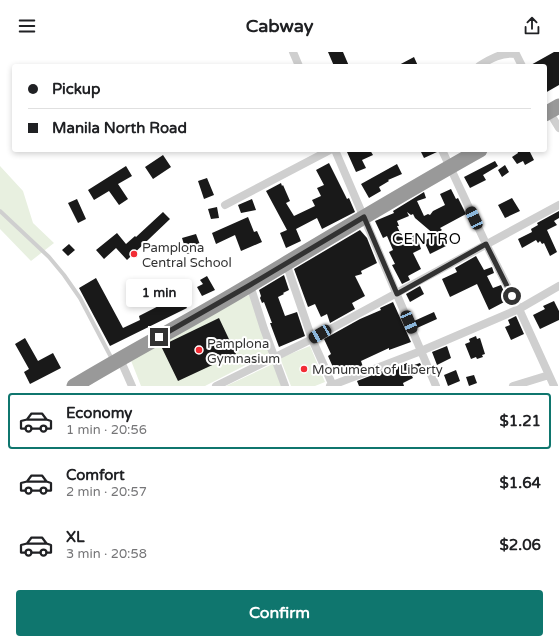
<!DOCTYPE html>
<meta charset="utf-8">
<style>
body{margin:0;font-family:"Varela Round",sans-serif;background:#f6f6f6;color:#202124;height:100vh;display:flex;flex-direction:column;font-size:15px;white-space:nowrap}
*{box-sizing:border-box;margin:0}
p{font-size:13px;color:#757577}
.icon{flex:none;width:22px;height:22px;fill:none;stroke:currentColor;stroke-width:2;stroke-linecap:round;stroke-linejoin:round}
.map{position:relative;height:334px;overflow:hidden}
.details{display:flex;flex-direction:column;background:#fff;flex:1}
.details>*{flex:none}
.guide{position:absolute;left:12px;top:12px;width:535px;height:88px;border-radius:4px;box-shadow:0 2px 6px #0003;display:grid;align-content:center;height:88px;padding:0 16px;background:#fff}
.end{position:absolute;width:18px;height:18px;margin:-9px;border:5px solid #323232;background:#fff;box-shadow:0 0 0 2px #fff}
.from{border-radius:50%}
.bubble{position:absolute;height:28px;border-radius:4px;background:#fff;box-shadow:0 2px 6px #0003;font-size:13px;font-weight:800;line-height:28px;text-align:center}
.car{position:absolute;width:12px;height:24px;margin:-12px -6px;border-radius:5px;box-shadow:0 0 3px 1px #0007;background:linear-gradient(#222 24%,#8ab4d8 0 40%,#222 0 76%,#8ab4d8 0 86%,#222 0)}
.guide b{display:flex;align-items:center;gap:14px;height:38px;font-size:15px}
.guide b+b{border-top:1px solid #e0e0e0}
.guide i{width:10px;height:10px;background:#202124}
ul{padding:7px 0 0;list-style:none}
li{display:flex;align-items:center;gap:12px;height:56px;margin:0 8px 6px;padding:0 8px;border:2px solid transparent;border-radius:4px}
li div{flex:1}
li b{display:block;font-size:15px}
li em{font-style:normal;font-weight:800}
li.on{border-color:#0f766e}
li>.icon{width:36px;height:36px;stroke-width:1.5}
.action{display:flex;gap:8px;margin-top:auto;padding:8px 16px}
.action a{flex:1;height:46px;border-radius:4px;background:#0f766e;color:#fff;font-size:16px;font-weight:800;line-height:46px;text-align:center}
header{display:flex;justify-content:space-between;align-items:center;height:52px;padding:0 16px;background:#fff;font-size:18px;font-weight:800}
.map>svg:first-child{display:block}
.green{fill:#e8f0e0}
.building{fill:#191919}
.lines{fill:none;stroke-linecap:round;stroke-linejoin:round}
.lane{stroke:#cfcfcf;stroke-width:4}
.street{stroke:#cfcfcf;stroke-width:8}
.highway{stroke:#999;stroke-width:15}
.route{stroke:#323232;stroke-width:5}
.poi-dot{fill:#f22c35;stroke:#fff;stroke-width:1.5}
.labels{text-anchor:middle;stroke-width:4;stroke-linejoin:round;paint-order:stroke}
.poi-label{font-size:13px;fill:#323232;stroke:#fff;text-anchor:start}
.quarter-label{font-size:15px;letter-spacing:1px;fill:#000;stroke:#fff}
</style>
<header><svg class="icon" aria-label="menu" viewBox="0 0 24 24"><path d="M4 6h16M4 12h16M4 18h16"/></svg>Cabway<svg class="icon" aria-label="share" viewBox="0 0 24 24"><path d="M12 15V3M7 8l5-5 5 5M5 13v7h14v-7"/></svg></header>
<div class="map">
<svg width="559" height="334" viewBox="0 0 559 334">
<rect width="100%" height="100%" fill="#fff"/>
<path class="green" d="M 0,114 L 23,139 L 33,171 L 54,191 L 31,209 L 0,177 Z
M 253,241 L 269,301 L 205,334 L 141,334 L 130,306 L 166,283 Z
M 310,294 L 325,330 L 315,334 L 291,334 L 280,306 Z
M 275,311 L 281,334 L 226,334 Z"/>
<path class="building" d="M 328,0 L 343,0 L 349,14 L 334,14 Z
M 554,0 L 559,0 L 559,33 L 545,41 L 545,14 L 529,14 Z
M 414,5 L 418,14 L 397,14 Z
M 350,98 L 370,98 L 373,103 L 362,108 L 366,116 L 356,120 L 347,100 Z
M 420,98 L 437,98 L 437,100 L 424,106 Z
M 517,98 L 529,98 L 534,108 L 525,113 L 523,109 L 517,112 L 512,105 L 518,101 Z
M 163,103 L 171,115 L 153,127 L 145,115 Z
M 495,109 L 498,114 L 483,123 L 486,128 L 470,136 L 464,125 Z
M 329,111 L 347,147 L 349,146 L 355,160 L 322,177 L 317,166 L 296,177 L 301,189 L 286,196 L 280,181 L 287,178 L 266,139 L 281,131 L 282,134 L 283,133 L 290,149 L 286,151 L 294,164 L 315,154 L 312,148 L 321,144 L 317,136 L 324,133 L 316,118 Z
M 397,112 L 402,122 L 388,128 L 389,129 L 379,135 L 381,139 L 369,146 L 361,132 Z
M 505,113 L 509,120 L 502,125 L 498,118 Z
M 126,114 L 132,124 L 118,132 L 128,147 L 119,153 L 109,139 L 94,148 L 88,138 Z
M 207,126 L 214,143 L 204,147 L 198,129 Z
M 451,137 L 456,147 L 458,146 L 466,162 L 440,176 L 442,178 L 439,180 L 446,194 L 430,202 L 424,189 L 435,183 L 415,166 L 413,162 L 411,163 L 407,160 L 409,164 L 397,169 L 399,174 L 397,174 L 403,187 L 416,182 L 421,197 L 413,201 L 421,217 L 408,224 L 410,228 L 402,232 L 392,213 L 395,212 L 389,200 L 393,198 L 387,184 L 383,186 L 375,169 L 394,161 L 393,159 L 424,140 L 426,146 L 417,149 L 424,164 L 428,162 L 430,163 L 433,159 L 445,153 L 440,142 Z
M 512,146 L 520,159 L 505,166 L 498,153 Z
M 77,147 L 86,167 L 78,171 L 68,151 Z
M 252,147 L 256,158 L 241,161 L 238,153 Z
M 217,155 L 219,166 L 211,167 L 208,157 Z
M 559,159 L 559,166 L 554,169 L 557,173 L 547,178 L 557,200 L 550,204 L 544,191 L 542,192 L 540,189 L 538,191 L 536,188 L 522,196 L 518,187 L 532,180 L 531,177 L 538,173 L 537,171 Z
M 163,160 L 170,167 L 127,208 L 116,196 L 104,207 L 96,198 L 117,181 L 126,192 L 135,184 L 136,185 Z
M 248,165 L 254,180 L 257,179 L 262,190 L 241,199 L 235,183 L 216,192 L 212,181 Z
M 360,178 L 367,186 L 377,211 L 361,219 L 362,222 L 355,224 L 365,244 L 352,251 L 355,257 L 330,271 L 327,262 L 321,265 L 315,252 L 308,255 L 294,217 Z
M 196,182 L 202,198 L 187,202 L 182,186 Z
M 69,192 L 75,198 L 68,204 L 62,198 Z
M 476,204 L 484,218 L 492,215 L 494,221 L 487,224 L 493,236 L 501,233 L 508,248 L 489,258 L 477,232 L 450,245 L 442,227 L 457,220 L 455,216 Z
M 284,223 L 289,238 L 283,241 L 284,242 L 278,245 L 285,264 L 297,260 L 305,284 L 279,295 L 270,271 L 272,271 L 264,250 L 262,251 L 260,246 L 261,244 L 259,238 Z
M 207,224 L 215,238 L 202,244 L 197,235 L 203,232 L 200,228 Z
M 96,226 L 123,276 L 140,268 L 139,264 L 180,243 L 187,256 L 110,294 L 79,236 Z
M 420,234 L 424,242 L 410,250 L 406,242 Z
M 554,249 L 559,259 L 559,268 L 540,277 L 533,263 L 545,257 L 543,254 Z
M 393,250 L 411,290 L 389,298 L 389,296 L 361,309 L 363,315 L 353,319 L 352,316 L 336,322 L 328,304 L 331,302 L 324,287 L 360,267 L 381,258 L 380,256 Z
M 434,260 L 437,267 L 417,276 L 414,269 Z
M 516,264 L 524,282 L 511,288 L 505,275 L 510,273 L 508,268 Z
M 219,266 L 236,302 L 178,329 L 161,294 Z
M 476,284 L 477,287 L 480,286 L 485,302 L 482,303 L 483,305 L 477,307 L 476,305 L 471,307 L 465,292 L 470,290 L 469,287 Z
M 25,286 L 38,309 L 53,301 L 61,316 L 30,332 L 24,320 L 29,317 L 15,292 Z
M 447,294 L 451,306 L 437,313 L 432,300 Z
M 407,311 L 408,315 L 420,311 L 424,319 L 412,324 L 413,326 L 403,331 L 404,334 L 359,334 L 357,329 L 383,319 L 384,321 Z
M 456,318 L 460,329 L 448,334 L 444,323 Z
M 474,323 L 477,331 L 469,334 L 466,325 Z"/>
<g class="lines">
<path class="lane" d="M 0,159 L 49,205 L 64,223 L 80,246 L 113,309"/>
<path class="street" d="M 293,0 L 299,14
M 479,14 C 490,7 502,0 516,2 L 522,14
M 548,58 L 559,76
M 335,98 L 436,334
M 442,98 L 486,192 L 519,257 L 554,334
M 225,153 L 330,98
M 286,211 L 312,287 L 333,334
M 250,233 L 264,277 L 285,334
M 120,307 L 132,334
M 216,334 L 312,287 L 559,153
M 330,334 L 421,299 L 519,257 L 559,234
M 513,334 L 549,323"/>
<path class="highway" d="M 545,62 L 559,54
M 74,334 C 132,299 192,268 250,233 C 327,187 403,141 480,98"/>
</g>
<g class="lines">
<path class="route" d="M 159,285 L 250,233 L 364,165 L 397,242 L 486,192 L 512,244"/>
</g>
<g class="poi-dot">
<circle cx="134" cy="202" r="4"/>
<circle cx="199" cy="298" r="4"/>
<circle cx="304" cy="317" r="4"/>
</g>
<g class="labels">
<g class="poi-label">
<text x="142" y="200">Pamplona<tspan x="142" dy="15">Central School</tspan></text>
<text x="207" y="296">Pamplona<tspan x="207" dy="15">Gymnasium</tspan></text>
<text x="312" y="322">Monument of Liberty</text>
</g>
<g class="quarter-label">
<text x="427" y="192">CENTRO</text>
</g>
</g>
</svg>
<i class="end from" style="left:512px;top:244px"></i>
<i class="end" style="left:159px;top:285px"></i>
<div class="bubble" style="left:126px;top:227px;width:66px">1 min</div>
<i class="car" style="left:474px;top:166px;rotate:335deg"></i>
<i class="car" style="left:409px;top:270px;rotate:157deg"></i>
<i class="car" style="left:320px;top:282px;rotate:240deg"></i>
<div class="guide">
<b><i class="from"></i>Pickup</b>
<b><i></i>Manila North Road</b>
</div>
</div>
<section class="details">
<ul>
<li class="on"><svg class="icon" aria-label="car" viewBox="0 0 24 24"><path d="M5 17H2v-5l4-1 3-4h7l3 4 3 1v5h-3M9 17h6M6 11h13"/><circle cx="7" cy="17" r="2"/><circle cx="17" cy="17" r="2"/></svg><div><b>Economy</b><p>1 min · 20:56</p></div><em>$1.21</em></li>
<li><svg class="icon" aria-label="car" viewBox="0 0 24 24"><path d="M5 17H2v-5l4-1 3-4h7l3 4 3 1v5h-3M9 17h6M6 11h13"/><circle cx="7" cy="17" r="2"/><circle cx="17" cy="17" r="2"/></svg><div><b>Comfort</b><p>2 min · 20:57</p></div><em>$1.64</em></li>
<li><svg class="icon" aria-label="car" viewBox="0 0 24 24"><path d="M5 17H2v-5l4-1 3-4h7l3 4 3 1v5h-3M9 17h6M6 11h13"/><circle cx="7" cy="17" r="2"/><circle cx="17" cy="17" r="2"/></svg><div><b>XL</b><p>3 min · 20:58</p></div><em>$2.06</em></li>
</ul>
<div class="action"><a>Confirm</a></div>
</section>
